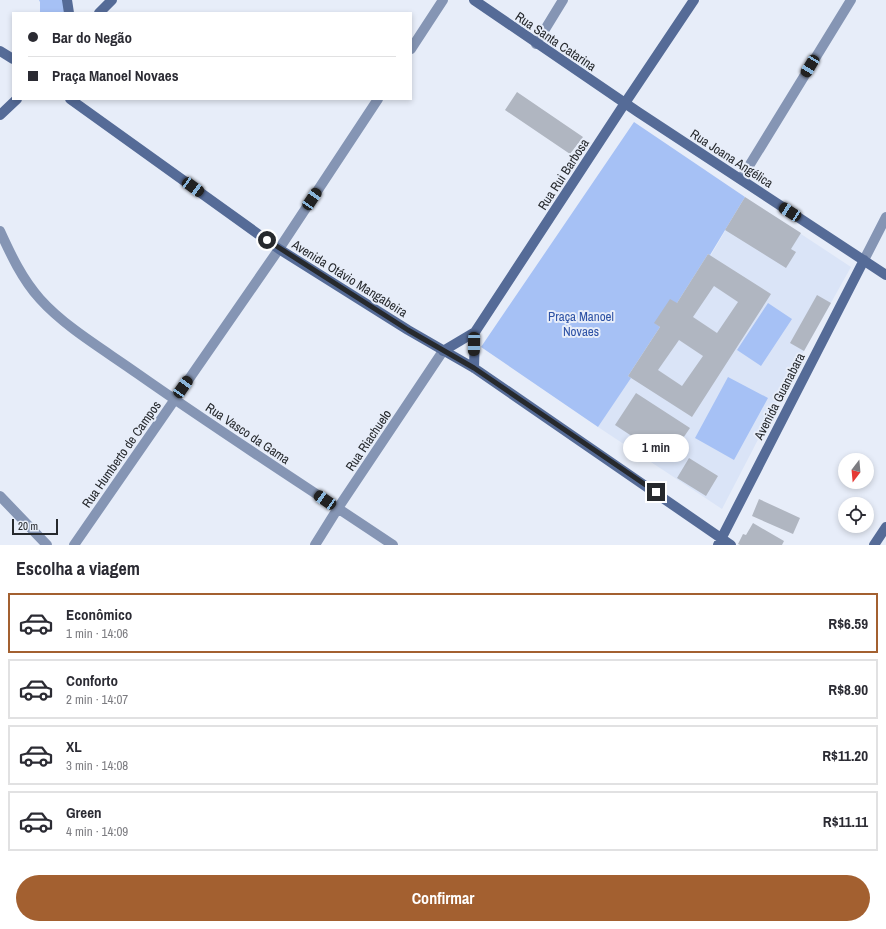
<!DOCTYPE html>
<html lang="pt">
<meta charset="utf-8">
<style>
body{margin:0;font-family:"Archivo Narrow",sans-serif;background:#f7f7f7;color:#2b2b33;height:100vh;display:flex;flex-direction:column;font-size:15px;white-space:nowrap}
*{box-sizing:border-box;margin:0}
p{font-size:13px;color:#7c7c81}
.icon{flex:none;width:22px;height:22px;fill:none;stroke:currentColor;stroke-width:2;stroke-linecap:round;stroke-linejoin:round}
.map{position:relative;height:545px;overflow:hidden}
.details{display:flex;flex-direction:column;background:#fff;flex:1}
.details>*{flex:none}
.top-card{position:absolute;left:12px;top:12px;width:400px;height:88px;border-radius:0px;box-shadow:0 2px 6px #0003;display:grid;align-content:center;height:88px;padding:0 16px;background:#fff}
.needle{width:26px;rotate:196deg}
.controls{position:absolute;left:838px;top:453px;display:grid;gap:8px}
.controls a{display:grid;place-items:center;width:36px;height:36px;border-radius:50%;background:#fff;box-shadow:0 2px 6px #0003;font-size:20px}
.scale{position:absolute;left:12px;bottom:10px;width:46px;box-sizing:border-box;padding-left:4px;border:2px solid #26292d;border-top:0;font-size:11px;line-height:14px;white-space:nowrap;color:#26292d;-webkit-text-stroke:3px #e7edf9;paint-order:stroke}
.end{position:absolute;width:18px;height:18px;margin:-9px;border:5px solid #26292d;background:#fff;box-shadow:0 0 0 2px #fff}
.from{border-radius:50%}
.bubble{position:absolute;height:28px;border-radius:14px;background:#fff;box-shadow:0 2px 6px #0003;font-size:13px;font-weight:800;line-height:28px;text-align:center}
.car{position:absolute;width:12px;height:24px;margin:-12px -6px;border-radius:5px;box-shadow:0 0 3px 1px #0007;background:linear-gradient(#222 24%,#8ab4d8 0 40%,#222 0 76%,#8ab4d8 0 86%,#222 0)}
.top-card b{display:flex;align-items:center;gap:14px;height:38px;font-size:15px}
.top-card b+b{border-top:1px solid #e1e1e2}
.top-card i{width:10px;height:10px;background:#2b2b33}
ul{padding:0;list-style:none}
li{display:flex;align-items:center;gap:12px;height:60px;margin:0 8px 6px;padding:0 8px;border:2px solid #e1e1e2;border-radius:0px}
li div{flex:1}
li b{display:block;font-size:15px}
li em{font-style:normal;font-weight:800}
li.on{border-color:#a36030}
li>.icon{width:36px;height:36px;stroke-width:1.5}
h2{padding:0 16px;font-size:18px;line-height:48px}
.cta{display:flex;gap:8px;margin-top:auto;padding:8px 16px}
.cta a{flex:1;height:46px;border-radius:24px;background:#a36030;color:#fff;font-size:16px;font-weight:800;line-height:46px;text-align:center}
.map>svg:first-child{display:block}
.built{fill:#dae4f7}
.green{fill:#a6c1f5}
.building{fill:#b0b6c1;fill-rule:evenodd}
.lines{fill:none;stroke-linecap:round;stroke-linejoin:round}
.street{stroke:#8595b4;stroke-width:10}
.secondary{stroke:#556b97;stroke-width:10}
.route{stroke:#26292d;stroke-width:5}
.labels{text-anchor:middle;stroke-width:4;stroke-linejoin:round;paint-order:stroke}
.street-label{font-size:13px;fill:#26292d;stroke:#e7edf9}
.park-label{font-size:13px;fill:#2d52a5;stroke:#e7edf9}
</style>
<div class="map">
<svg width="886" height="545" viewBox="0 0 886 545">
<rect width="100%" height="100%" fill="#e7edf9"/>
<path class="built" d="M 745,197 L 851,267 L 804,351 L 722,509 L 598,427 L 630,378 L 628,376 L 660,327 L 654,323 L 708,254 L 711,255 Z"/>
<path class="green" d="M 39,0 L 64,0 L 64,13 L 40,13 L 40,2 Z
M 634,122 L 745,197 L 710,255 L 708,254 L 677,303 L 655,323 L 660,327 L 628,376 L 631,378 L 598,427 L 481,347 Z
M 768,303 L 792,319 L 761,366 L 737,350 Z
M 728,377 L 768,398 L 734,460 L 695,438 Z"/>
<path class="building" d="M 517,92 L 583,137 L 570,154 L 505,110 Z
M 745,197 L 801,233 L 791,249 L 796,252 L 786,268 L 725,230 Z
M 708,254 L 771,294 L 692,417 L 628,376 L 660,327 L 654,323 L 670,299 L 677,303 ZM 714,286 L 738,302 L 717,333 L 693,317 ZM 679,340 L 703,356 L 682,386 L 658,370 Z
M 817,295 L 831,303 L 804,351 L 790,343 Z
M 636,393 L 690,428 L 668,460 L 615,425 Z
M 689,458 L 718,476 L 706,496 L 677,478 Z
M 759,499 L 800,518 L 793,534 L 752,516 Z
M 753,523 L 784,541 L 782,545 L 740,545 L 738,544 L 743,534 L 746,535 Z"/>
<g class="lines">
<path class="street" d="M 536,44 L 563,0
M 411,49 L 443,0
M 741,179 L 851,0
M 0,231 C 11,255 22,279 40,299 C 66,328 106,351 138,374 C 222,433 308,488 393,545
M 864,260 L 886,217
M 0,496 L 47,545
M 74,545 L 279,249 L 378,99
M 315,545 L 338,508 L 443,351"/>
<path class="secondary" d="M 67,0 L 69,13
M 474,0 L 638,112 L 886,275
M 99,13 L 112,0
M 0,51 L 13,59
M 70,99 L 279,249 L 408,330 L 474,368 L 731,545
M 0,115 L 17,99
M 443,351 L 475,332 L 625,103 L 694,0
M 474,368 L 475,332
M 718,545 L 864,260
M 874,545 L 886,527"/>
</g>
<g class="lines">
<path class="route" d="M 267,240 L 408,330 L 474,368 L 656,492"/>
</g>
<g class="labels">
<g class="street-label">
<text transform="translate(556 41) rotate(34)" y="5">Rua Santa Catarina</text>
<text transform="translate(732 158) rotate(33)" y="5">Rua Joana Angélica</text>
<text transform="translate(563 174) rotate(-57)" y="5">Rua Rui Barbosa</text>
<text transform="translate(350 278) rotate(32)" y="5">Avenida Otávio Mangabeira</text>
<text transform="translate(779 396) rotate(-63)" y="5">Avenida Guanabara</text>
<text transform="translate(248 433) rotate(34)" y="5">Rua Vasco da Gama</text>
<text transform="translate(368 440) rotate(-56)" y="5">Rua Riachuelo</text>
<text transform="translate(121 454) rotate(-55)" y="5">Rua Humberto de Campos</text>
</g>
<g class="park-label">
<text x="581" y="321">Praça Manoel<tspan x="581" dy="15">Novaes</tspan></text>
</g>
</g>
</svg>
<div class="controls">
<a><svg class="needle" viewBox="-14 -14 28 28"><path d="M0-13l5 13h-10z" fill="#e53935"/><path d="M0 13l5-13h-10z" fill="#7c7c81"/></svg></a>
<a><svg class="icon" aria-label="locate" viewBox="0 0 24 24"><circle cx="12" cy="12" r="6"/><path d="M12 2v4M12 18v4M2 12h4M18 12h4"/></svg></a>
</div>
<div class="scale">20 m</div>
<i class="end from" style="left:267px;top:240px"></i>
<i class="end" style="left:656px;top:492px"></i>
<div class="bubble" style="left:623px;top:434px;width:66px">1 min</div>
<i class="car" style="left:810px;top:66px;rotate:211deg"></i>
<i class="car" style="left:193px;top:187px;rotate:126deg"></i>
<i class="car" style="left:312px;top:199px;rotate:34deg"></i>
<i class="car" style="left:790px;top:212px;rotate:303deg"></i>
<i class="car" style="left:474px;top:344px;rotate:181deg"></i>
<i class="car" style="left:183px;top:387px;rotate:35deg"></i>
<i class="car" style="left:325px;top:500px;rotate:304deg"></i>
<div class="top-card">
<b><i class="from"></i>Bar do Negão</b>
<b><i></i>Praça Manoel Novaes</b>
</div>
</div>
<section class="details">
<h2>Escolha a viagem</h2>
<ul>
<li class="on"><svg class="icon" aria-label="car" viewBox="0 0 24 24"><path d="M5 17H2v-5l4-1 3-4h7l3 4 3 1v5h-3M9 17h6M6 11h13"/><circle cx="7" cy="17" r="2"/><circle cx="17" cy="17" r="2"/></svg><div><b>Econômico</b><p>1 min · 14:06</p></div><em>R$6.59</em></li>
<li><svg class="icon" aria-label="car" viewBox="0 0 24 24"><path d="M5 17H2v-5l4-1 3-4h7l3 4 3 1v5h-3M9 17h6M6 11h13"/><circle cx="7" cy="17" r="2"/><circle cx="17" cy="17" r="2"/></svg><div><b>Conforto</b><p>2 min · 14:07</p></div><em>R$8.90</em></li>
<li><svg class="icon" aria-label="car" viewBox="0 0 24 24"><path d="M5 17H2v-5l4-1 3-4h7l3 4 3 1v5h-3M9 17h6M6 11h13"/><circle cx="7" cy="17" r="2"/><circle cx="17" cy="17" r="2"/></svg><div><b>XL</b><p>3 min · 14:08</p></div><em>R$11.20</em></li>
<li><svg class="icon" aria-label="car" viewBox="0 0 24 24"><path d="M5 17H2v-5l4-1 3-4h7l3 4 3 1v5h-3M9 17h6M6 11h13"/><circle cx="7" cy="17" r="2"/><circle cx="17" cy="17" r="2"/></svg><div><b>Green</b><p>4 min · 14:09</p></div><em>R$11.11</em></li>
</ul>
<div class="cta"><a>Confirmar</a></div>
</section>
